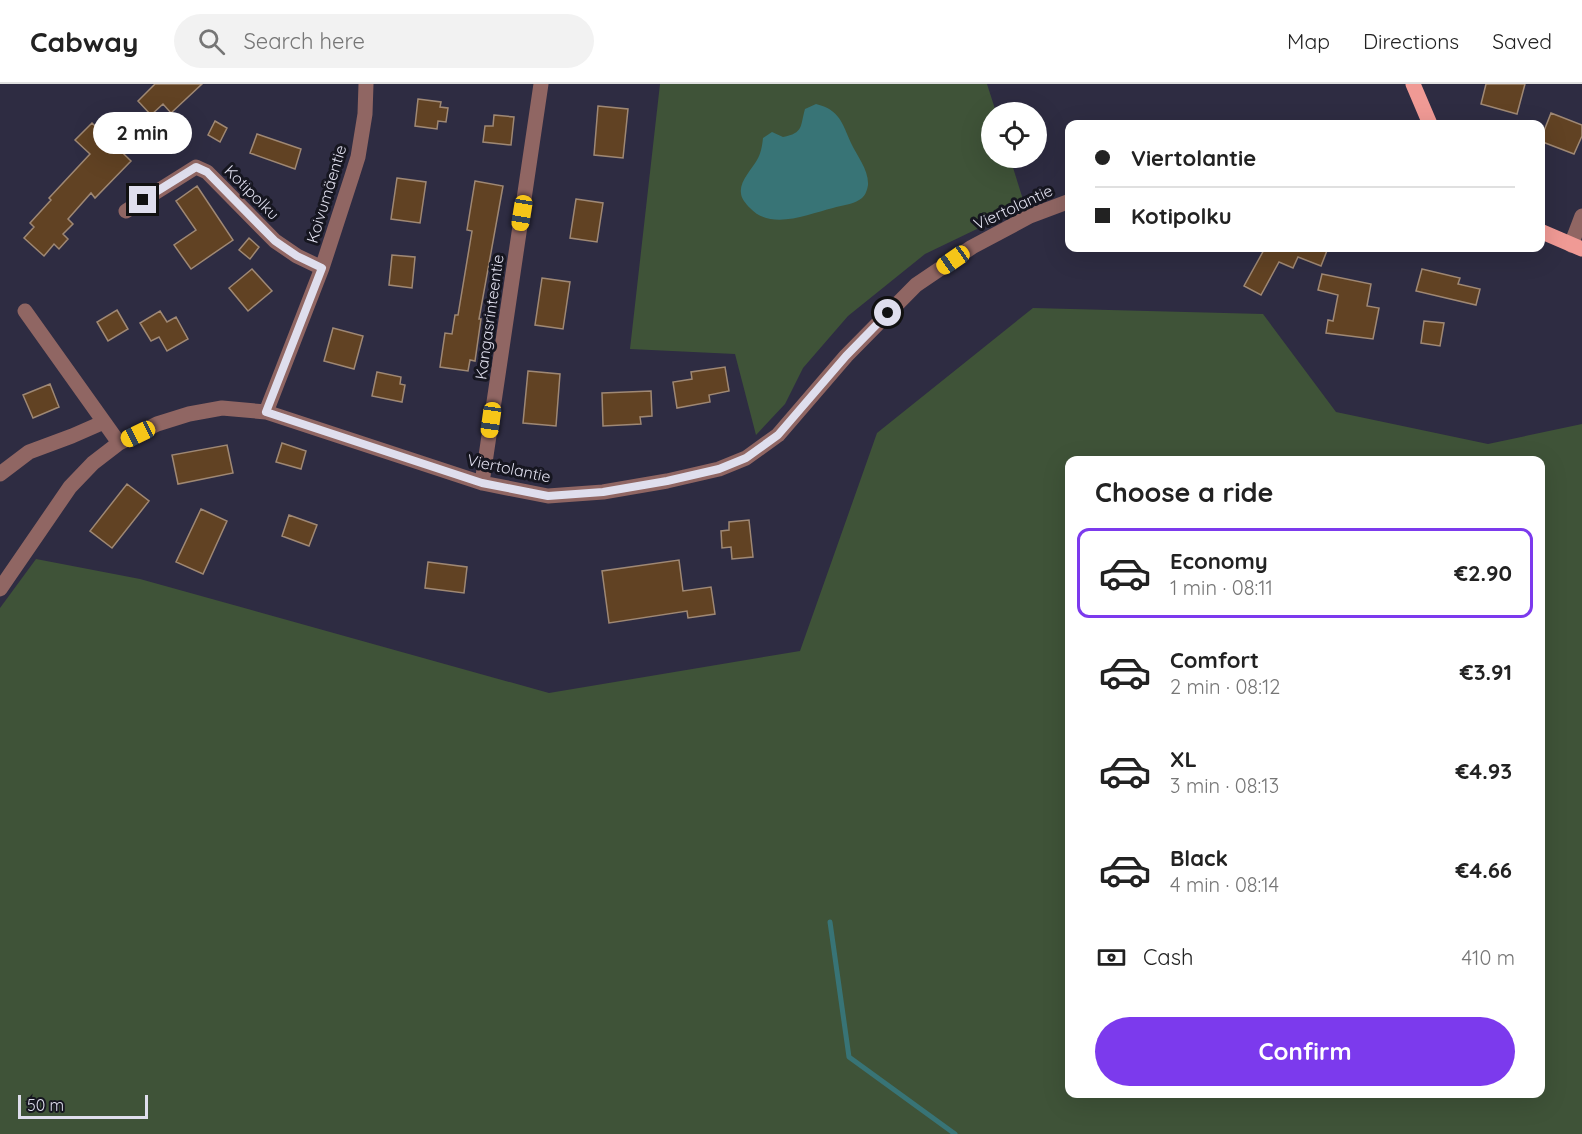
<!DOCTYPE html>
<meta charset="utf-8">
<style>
body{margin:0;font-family:Quicksand,sans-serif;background:#f2f2f2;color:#222;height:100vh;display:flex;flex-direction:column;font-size:22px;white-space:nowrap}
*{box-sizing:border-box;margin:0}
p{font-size:20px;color:#767676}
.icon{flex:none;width:33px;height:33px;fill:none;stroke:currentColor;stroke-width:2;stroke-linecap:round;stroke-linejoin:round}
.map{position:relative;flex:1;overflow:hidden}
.sheet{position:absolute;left:1065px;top:372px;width:480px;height:642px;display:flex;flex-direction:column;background:#fff;border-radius:12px;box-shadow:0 6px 24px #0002}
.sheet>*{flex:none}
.top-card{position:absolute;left:1065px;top:36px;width:480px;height:132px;border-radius:12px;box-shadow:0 6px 24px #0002;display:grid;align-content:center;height:132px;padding:0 30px;background:#fff}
.fabs{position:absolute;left:981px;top:18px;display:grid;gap:12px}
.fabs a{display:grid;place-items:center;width:66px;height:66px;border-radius:50%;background:#fff;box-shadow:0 6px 24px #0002;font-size:30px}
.scale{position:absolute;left:18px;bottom:15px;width:130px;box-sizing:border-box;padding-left:6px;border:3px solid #dfdeed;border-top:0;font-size:16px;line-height:21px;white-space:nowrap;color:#dfdeed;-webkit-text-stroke:4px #161620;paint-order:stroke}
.end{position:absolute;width:27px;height:27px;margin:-14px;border:8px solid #dfdeed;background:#111;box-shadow:0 0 0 3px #111}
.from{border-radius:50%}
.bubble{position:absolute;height:42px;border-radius:21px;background:#fff;box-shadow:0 6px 24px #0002;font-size:20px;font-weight:700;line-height:42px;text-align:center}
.car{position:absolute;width:18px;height:36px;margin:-18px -9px;border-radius:8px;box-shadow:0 0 4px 2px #0007;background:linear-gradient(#f5c518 24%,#345 0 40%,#f5c518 0 76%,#345 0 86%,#f5c518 0)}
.top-card b{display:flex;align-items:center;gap:21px;height:57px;font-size:22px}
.top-card b+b{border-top:2px solid #e0e0e0}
.top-card i{width:15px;height:15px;background:#222}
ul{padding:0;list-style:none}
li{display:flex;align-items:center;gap:18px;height:90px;margin:0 12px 9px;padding:0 18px;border:3px solid transparent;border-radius:12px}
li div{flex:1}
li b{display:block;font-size:22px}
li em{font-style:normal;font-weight:700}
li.on{border-color:#7c3aed}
li>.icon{width:54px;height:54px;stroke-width:1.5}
h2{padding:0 30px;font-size:27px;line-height:72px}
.pay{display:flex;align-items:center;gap:15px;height:66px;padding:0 30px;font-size:22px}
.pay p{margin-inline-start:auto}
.action{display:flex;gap:12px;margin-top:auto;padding:12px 30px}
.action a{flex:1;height:69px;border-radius:36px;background:#7c3aed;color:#fff;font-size:24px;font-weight:700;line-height:69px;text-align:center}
header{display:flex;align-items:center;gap:36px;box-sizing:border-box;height:84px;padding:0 30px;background:#fff;border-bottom:2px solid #e0e0e0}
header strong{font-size:28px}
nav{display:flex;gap:33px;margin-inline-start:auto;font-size:21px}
.search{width:420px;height:54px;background:#f2f2f2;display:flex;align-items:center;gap:15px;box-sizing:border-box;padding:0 21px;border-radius:33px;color:#767676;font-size:22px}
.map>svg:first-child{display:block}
.green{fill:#3f5338;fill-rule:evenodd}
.water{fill:#387476}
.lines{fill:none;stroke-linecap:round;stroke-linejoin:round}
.stream{stroke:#387476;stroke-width:5}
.building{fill:#614223;stroke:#9f8874;stroke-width:1.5}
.minor{stroke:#906663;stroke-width:15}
.major{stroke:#f09a95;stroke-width:15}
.route{stroke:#dfdeed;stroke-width:8}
.labels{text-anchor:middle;stroke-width:6;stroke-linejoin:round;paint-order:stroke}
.street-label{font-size:16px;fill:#dfdeed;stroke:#161620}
</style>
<header>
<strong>Cabway</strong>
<div class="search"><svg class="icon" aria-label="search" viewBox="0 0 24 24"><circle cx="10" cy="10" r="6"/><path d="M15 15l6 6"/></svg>Search here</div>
<nav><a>Map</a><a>Directions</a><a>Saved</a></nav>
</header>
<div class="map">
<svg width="1582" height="1050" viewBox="0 0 1582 1050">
<rect width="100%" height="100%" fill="#2e2c42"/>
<path class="green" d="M 660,0 L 987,0 L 996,28 L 992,28 L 992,74 L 1010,74 L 1025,122 L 925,170 L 848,232 L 803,284 L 785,320 L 756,351 L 735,270 L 630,265 Z
M 1033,224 L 1263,230 L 1336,328 L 1488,360 L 1582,340 L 1582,1050 L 0,1050 L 0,524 L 36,475 L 140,495 L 549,609 L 800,567 L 877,349 ZM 1070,376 L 1540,376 L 1540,1010 L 1070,1010 Z"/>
<path class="water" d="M 816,20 C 840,26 842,39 851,59 C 857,72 869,86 868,101 C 867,107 865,113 859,116 C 851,121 842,121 833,124 C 808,130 771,147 750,124 C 746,120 741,114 741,109 C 739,98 752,85 757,76 C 761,69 762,63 763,54 L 772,48 L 783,53 C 804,49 800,42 805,25 Z"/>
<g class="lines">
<path class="stream" d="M 830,838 L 849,973 L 955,1050"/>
</g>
<path class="building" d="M 155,0 L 202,0 L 171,29 L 163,20 L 151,31 L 138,17 Z
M 1486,0 L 1525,0 L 1517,30 L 1481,20 Z
M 418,15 L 441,18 L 440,23 L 448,24 L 446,38 L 438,37 L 437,45 L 415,42 Z
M 598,22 L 628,25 L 623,74 L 594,71 Z
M 1551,29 L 1582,41 L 1582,52 L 1574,70 L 1540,57 Z
M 494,31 L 514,33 L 511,61 L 483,58 L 485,42 L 493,42 Z
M 215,37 L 227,44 L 220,58 L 208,51 Z
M 92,39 L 131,77 L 95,114 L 91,109 L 68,135 L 73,140 L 63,150 L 68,155 L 59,165 L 54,160 L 44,172 L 24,154 L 34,143 L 30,139 L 51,116 L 49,114 L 90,70 L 75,56 Z
M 257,50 L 301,65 L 295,85 L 250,69 Z
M 397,94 L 426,98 L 420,139 L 391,135 Z
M 475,97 L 503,102 L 479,235 L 481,235 L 475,277 L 470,276 L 468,287 L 440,283 L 445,249 L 452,250 L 455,231 L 458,231 L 472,147 L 467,146 Z
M 197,102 L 233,156 L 191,185 L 174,161 L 196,146 L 176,117 Z
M 576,115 L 603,119 L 597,158 L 570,154 Z
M 249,154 L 259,163 L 250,175 L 239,166 Z
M 1265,164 L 1328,164 L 1321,182 L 1298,173 L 1293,184 L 1279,178 L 1261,211 L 1244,202 Z
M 392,171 L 415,173 L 412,204 L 389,201 Z
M 252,185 L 272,207 L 248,227 L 229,204 Z
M 1422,185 L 1460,194 L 1458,200 L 1480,205 L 1476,221 L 1416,207 Z
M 1322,190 L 1371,200 L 1367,222 L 1379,224 L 1373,255 L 1326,249 L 1328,236 L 1333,237 L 1338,211 L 1318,206 Z
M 542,194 L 570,198 L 563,245 L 535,241 Z
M 117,226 L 128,245 L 108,257 L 97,238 Z
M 160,227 L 167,238 L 176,233 L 188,255 L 167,267 L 159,253 L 151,257 L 140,239 Z
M 1424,237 L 1444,239 L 1440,262 L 1421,259 Z
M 333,244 L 363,252 L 354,285 L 324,277 Z
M 725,283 L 729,307 L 709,311 L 710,318 L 677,324 L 673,298 L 692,295 L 691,288 Z
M 528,287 L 560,290 L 556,342 L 523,339 Z
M 377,288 L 401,293 L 400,300 L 405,301 L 402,318 L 372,312 Z
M 50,300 L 59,323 L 33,334 L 23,311 Z
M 651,307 L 652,332 L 640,333 L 641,340 L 603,342 L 602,309 Z
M 282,359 L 306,367 L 301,385 L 276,378 Z
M 227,361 L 233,389 L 178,400 L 172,371 Z
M 127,400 L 149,417 L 112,464 L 90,447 Z
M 201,425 L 227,437 L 203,490 L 176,478 Z
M 289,431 L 317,441 L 309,462 L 282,452 Z
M 749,436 L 753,473 L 732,475 L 731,463 L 722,464 L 721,447 L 729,446 L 729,438 Z
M 679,476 L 683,507 L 711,503 L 715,530 L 688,534 L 687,527 L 609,539 L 602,487 Z
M 428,478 L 467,483 L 464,509 L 425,504 Z"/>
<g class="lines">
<path class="minor" d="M 126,127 L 196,83 L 207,88 L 275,157 L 297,172 L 322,184
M 1571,161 L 1582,132
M 25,227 L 119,359
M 266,328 L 322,184 L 352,92 L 358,73 L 365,30 L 366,0
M 0,390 L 29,368 L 72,352 L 104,338
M 482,399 L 541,0
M 0,505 L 70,403 L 93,379 L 119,359 L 157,340 L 189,330 L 222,324 L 266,328 L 482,399 L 548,412 L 603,408 L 667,397 L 719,385 L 746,374 L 778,351 L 846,272 L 916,201 L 972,163 L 1030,132 L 1070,117"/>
<path class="major" d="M 1413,0 L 1430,40
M 1540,147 L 1582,165"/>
</g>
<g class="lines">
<path class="route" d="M 143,116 L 196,83 L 207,88 L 275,157 L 297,172 L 322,184 L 266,328 L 482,399 L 548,412 L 603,408 L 667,397 L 719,385 L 746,374 L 778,351 L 846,272 L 888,229"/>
</g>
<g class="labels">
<g class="street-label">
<text transform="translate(252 108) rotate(45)" y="6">Kotipolku</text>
<text transform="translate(326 110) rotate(-73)" y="6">Koivumäentie</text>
<text transform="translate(1013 123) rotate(-25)" y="6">Viertolantie</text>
<text transform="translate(489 233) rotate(-82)" y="6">Kangasrinteentie</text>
<text transform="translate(509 384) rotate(12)" y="6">Viertolantie</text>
</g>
</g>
</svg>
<div class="fabs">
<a><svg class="icon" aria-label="locate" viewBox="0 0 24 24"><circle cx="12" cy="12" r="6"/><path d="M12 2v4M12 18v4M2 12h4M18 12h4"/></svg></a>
</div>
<div class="scale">50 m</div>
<i class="end from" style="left:888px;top:229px"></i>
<i class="end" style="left:143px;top:116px"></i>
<div class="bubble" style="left:93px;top:28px;width:99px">2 min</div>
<i class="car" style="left:522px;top:129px;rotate:189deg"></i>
<i class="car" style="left:953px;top:176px;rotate:235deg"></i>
<i class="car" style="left:491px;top:336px;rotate:188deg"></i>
<i class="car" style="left:138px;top:350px;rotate:244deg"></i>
<div class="top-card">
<b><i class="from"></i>Viertolantie</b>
<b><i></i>Kotipolku</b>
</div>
<section class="sheet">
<h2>Choose a ride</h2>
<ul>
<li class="on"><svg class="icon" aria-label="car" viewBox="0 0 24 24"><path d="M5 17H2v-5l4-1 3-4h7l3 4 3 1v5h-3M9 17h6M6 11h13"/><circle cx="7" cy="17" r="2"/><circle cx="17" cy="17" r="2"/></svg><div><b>Economy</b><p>1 min · 08:11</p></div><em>€2.90</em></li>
<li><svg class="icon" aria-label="car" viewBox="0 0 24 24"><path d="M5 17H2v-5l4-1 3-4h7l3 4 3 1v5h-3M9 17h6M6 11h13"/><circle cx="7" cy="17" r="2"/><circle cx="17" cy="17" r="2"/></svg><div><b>Comfort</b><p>2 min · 08:12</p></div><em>€3.91</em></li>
<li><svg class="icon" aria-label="car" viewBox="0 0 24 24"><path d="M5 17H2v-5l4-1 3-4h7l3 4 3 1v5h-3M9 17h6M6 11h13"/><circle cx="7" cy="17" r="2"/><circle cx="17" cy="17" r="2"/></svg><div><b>XL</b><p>3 min · 08:13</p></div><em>€4.93</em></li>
<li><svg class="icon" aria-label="car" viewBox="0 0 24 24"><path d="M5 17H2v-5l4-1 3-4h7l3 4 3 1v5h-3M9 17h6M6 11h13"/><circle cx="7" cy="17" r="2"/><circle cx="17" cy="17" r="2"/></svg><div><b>Black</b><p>4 min · 08:14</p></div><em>€4.66</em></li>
</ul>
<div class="pay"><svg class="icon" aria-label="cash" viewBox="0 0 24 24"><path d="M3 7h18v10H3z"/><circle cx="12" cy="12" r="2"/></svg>Cash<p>410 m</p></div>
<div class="action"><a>Confirm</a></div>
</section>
</div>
